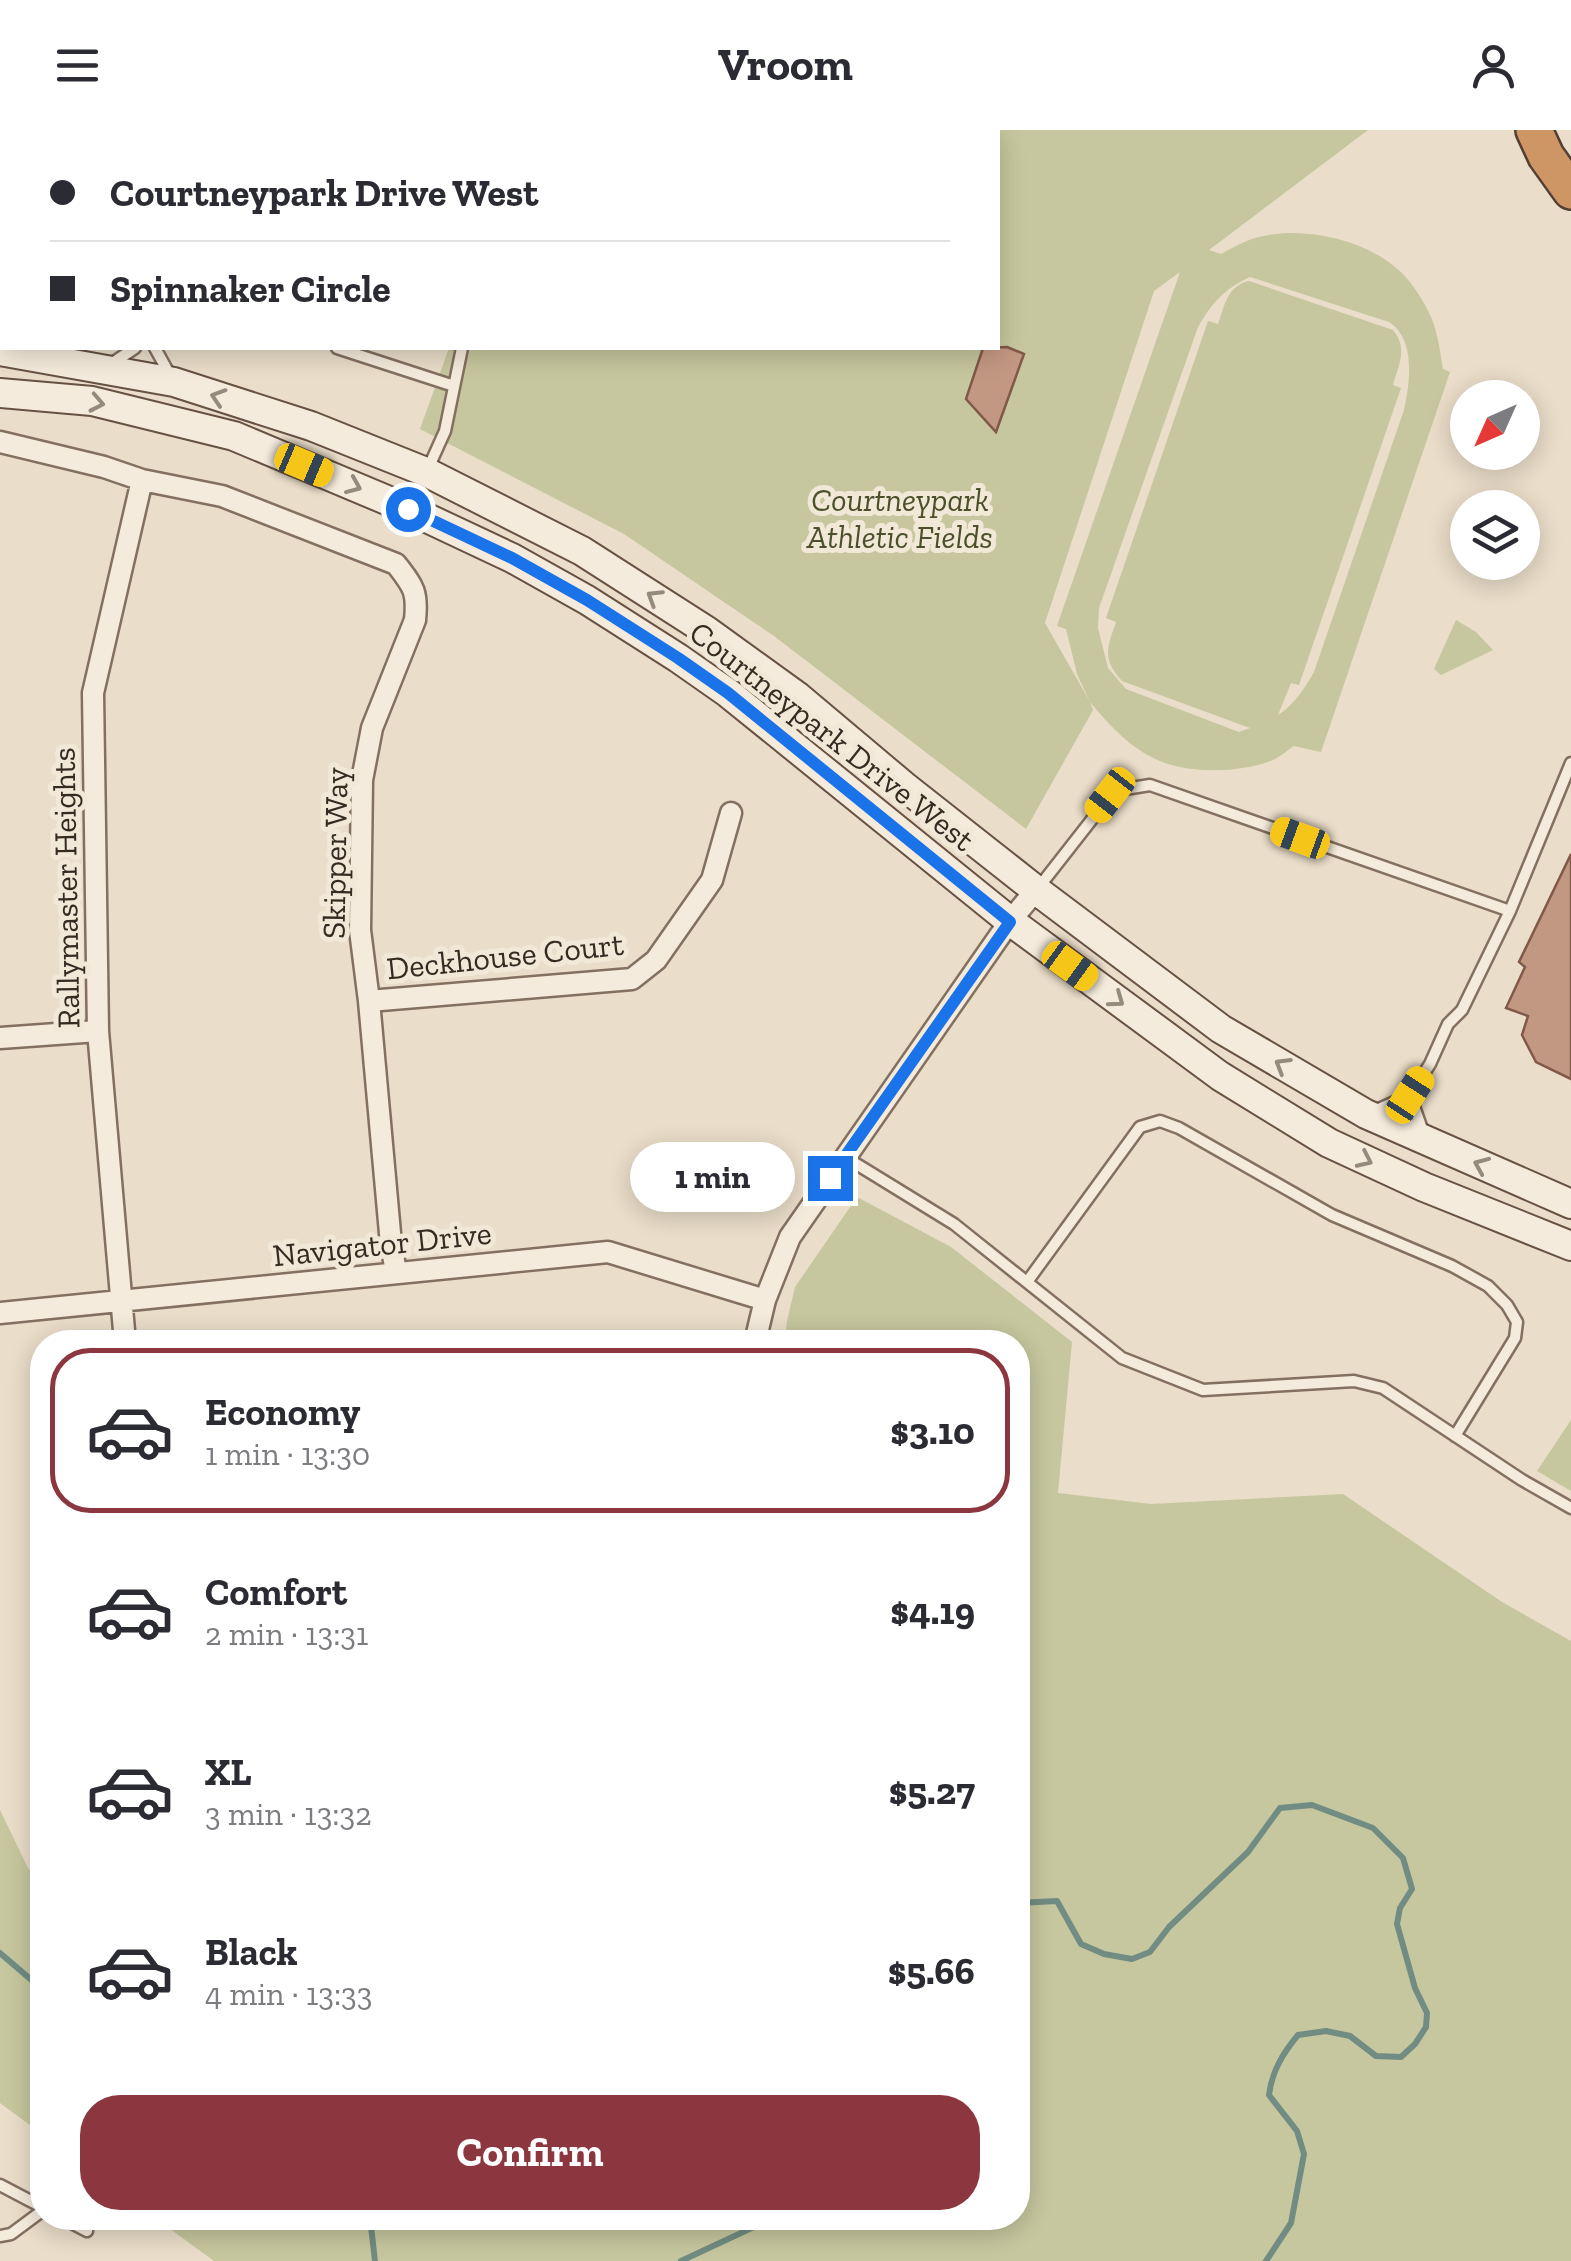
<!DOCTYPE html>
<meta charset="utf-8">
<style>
body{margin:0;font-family:"Zilla Slab",serif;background:#f2f2f3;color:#2b2b33;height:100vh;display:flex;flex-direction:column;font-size:38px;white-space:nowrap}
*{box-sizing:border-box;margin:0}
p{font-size:32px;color:#7c7c81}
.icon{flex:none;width:55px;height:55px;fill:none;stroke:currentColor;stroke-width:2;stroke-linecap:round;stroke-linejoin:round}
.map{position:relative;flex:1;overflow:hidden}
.details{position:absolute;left:30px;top:1200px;width:1000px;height:900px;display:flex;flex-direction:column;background:#fff;border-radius:40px;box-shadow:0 5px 25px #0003}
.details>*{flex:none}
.banner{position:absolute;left:0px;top:0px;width:1000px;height:220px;box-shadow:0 5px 25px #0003;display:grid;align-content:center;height:220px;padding:0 50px;background:#fff}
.needle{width:65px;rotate:225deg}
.tools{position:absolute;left:1450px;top:250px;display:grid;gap:20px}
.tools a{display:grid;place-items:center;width:90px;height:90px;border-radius:50%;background:#fff;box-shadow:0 5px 25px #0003;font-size:50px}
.end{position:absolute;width:45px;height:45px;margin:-22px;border:12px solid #1a73e8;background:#fff;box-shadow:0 0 0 5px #fff}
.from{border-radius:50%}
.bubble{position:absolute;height:70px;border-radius:35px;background:#fff;box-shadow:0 5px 25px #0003;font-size:32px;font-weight:700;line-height:70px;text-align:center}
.car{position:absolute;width:30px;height:60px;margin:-30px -15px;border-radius:12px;box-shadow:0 0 8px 2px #0007;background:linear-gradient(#f5c518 24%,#345 0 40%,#f5c518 0 76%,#345 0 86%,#f5c518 0)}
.banner b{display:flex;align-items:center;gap:35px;height:95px;font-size:38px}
.banner b+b{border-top:2px solid #e1e1e2}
.banner i{width:25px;height:25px;background:#2b2b33}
ul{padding:18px 0 0;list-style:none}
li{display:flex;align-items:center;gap:30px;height:165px;margin:0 20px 15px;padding:0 30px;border:5px solid transparent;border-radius:40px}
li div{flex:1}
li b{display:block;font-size:38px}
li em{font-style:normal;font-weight:700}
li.active{border-color:#8c373f}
li>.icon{width:90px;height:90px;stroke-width:1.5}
.cta{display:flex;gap:20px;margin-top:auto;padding:20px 50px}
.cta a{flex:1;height:115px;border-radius:40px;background:#8c373f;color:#fff;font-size:40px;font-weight:700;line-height:115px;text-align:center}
header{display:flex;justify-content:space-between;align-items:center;height:130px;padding:0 50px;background:#fff;font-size:45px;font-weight:700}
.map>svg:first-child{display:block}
.green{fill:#c6c79e;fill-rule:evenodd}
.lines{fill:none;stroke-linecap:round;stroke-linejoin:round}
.stream{stroke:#718c83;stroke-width:6}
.building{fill:#c39883;stroke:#805948;stroke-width:2.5}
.lane-casing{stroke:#847060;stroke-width:15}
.street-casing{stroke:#847060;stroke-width:25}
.secondary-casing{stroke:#665143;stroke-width:32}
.highway-casing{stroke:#533f33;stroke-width:40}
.lane{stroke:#f5ebdc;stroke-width:10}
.street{stroke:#f5ebdc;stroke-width:20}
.secondary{stroke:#f5ebdc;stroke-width:28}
.highway{stroke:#ce9665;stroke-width:35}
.oneway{stroke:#968a7f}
.route{stroke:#1a73e8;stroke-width:12}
.labels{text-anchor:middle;stroke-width:10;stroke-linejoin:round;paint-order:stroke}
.park-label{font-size:32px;font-style:italic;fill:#4a502a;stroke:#f2e8d8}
.street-label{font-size:32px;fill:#362a22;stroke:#f2e8d8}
</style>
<header><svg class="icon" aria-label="menu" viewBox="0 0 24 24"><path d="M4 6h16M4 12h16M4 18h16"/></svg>Vroom<svg class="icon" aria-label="person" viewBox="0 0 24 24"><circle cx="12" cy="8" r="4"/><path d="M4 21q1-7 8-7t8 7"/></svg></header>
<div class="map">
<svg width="1571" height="2131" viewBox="0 0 1571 2131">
<rect width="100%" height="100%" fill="#eaddc9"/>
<path class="green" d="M 495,0 L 1368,0 L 1209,120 L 1221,124 C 1230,119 1239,114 1249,110 C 1292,94 1360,107 1395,137 C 1410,149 1423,169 1431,187 C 1438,203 1440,222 1443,239 L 1450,242 L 1321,622 L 1294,616 C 1288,620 1281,626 1275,629 C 1245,643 1190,644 1160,631 C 1131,619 1110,596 1090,572 L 1093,580 L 1026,699 L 774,506 L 624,404 L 420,299 L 449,218 L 998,218 L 998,2 L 494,2 ZM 1180,142 L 1057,496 L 1066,499 L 1077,544 L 1089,570 L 1045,493 L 1154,161 ZM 1250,147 L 1389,192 C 1416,209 1410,253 1404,280 L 1314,542 C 1305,558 1294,575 1278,585 L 1291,553 L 1299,555 L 1401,258 L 1393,255 C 1399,234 1408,218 1393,200 L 1249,151 C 1227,156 1225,175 1218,194 L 1208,191 L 1106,488 L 1116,492 C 1107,518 1102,529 1122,551 L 1250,598 L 1239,602 L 1126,559 L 1108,538 L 1098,498 L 1099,478 L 1198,197 C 1212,173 1224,159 1250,147 Z
M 1456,490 L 1476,502 L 1493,520 L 1441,545 L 1434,539 Z
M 857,1067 L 951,1117 L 1072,1212 L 1058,1363 L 1151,1374 L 1343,1364 L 1502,1472 L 1571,1511 L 1571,2131 L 214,2131 L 155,2088 L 1018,2088 L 1018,1212 L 785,1212 L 787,1191 L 795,1157 Z
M 1571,1290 L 1571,1361 L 1537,1341 Z
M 0,1680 L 28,1738 L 42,1755 L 42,2004 L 0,1973 Z"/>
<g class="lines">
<path class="stream" d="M 1018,1773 L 1057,1771 L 1081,1814 L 1104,1824 L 1132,1829 L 1150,1822 L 1169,1797 L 1248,1722 L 1280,1678 L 1312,1675 L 1373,1698 L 1403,1728 L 1412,1759 L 1400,1778 L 1397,1794 L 1415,1858 L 1427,1883 L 1426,1897 L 1415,1914 L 1401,1927 L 1376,1926 L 1350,1906 L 1326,1901 L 1298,1905 C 1283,1923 1272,1941 1269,1965 L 1297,2001 L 1304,2024 L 1291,2093 L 1266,2131
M 0,1823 L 42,1859
M 370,2088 L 375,2131
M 681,2131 L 773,2088"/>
</g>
<path class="building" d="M 1007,217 L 1024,224 L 996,302 L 966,269 L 983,218 Z
M 1571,724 L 1571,949 L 1536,932 L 1522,905 L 1528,886 L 1506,878 L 1525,837 L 1519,832 Z"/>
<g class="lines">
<g class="lane-casing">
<path id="lane" d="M 0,131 L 2,131
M 155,218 L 171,247
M 337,218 L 454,256
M 111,234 L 135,218
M 427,341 L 445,301 L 462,218
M 1039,757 L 1111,665 L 1125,659 L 1150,655 L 1510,781
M 1410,965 L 1430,934 L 1448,894 L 1462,880 L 1510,781 L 1571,633
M 1374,981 L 1410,965 L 1423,1002
M 845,1027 L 954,1094 L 1122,1228 L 1203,1260 L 1354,1251 L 1383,1258 L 1522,1350 L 1571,1378
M 1027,1152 L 1140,997 L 1160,991 L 1179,998 L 1332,1085 L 1452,1136 L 1488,1156 L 1507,1175 L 1517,1192 L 1515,1208 L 1455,1306
M 0,2055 L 42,2077
M 62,2088 L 87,2101
M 0,2106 L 11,2104 L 42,2081"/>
</g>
<g class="street-casing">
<path id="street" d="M 0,312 L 104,337 L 142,350 L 222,366 L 396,434 C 413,456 418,461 415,490 L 372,598 L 362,650 L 360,800 L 369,871 L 391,1114 L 396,1142
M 369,871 L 632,849 L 656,830 L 712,750 L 731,683
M 0,908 L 98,901
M 0,1183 L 608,1122 L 765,1170
M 125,1212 L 98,901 L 93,563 L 142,350
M 755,1212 L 765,1170 L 790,1107 L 1010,791 L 1036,760"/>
</g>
<g class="secondary-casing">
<path id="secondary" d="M 0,221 L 174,252 L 311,296 L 426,342 L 582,421 L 707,501 L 797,566 L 904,656 L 1036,760 L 1221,899 L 1366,984 L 1571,1074
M 0,263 L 92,271 L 234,306 L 408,379 L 512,428 L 587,470 L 678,528 L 728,563 L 1010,791 L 1220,946 L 1329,1013 L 1424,1057 L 1571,1116"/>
</g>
<g class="highway-casing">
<path id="highway" d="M 1534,0 L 1546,26 L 1571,61"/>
</g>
<use href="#lane" class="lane"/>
<use href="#street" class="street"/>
<use href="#secondary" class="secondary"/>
<use href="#highway" class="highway"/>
</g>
<defs><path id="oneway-chevron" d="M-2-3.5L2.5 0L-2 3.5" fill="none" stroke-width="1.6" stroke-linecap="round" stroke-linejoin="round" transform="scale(2.5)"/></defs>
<g class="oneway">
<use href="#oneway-chevron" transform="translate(218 267) rotate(-162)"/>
<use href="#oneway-chevron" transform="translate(97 273) rotate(11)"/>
<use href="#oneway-chevron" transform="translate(354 356) rotate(23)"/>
<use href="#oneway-chevron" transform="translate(654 467) rotate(-148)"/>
<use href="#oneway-chevron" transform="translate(1117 870) rotate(36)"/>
<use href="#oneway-chevron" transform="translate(1282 935) rotate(-149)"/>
<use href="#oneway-chevron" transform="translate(1365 1030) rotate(25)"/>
<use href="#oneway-chevron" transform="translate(1481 1035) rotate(-157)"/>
</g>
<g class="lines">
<path class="route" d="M 408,379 L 512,428 L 587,470 L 678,528 L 728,563 L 1010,792 L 830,1048"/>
</g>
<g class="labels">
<g class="park-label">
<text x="900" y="381">Courtneypark<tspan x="900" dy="37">Athletic Fields</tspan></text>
</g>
<g class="street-label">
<text transform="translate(832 606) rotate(38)" y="11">Courtneypark Drive West</text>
<text transform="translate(335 723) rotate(-89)" y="11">Skipper Way</text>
<text transform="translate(66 758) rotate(-91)" y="11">Rallymaster Heights</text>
<text transform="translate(505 826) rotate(-6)" y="11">Deckhouse Court</text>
<text transform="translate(382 1114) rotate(-6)" y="11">Navigator Drive</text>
</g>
</g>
</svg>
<div class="tools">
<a><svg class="needle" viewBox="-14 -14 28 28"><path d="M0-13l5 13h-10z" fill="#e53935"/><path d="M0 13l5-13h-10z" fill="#7c7c81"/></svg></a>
<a><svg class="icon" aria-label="layers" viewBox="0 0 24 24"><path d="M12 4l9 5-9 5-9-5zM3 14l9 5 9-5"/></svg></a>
</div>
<i class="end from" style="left:408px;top:379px"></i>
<i class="end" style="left:830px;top:1048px"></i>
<div class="bubble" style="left:630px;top:1012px;width:165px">1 min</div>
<i class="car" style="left:304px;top:335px;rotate:113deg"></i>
<i class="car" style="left:1110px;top:665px;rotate:218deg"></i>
<i class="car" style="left:1300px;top:708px;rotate:290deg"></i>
<i class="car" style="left:1070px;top:836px;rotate:126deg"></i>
<i class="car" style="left:1410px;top:965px;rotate:33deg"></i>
<div class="banner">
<b><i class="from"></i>Courtneypark Drive West</b>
<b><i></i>Spinnaker Circle</b>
</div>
<section class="details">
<ul>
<li class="active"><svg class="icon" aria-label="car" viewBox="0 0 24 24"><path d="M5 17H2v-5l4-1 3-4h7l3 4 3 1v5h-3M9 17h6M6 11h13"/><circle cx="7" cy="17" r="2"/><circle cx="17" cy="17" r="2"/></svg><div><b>Economy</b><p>1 min · 13:30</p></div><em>$3.10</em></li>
<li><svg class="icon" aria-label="car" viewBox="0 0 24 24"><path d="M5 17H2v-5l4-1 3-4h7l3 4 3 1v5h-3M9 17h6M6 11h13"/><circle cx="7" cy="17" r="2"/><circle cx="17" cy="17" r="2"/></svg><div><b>Comfort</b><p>2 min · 13:31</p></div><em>$4.19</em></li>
<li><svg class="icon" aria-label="car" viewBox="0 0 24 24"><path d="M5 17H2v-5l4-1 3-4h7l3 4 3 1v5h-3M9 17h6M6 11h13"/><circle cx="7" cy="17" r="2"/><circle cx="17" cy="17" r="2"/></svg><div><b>XL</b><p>3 min · 13:32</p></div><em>$5.27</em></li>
<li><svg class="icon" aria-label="car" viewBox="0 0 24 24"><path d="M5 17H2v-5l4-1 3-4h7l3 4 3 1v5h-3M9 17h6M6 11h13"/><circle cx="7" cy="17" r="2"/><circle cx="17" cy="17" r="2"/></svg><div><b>Black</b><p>4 min · 13:33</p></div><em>$5.66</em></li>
</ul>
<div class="cta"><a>Confirm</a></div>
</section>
</div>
